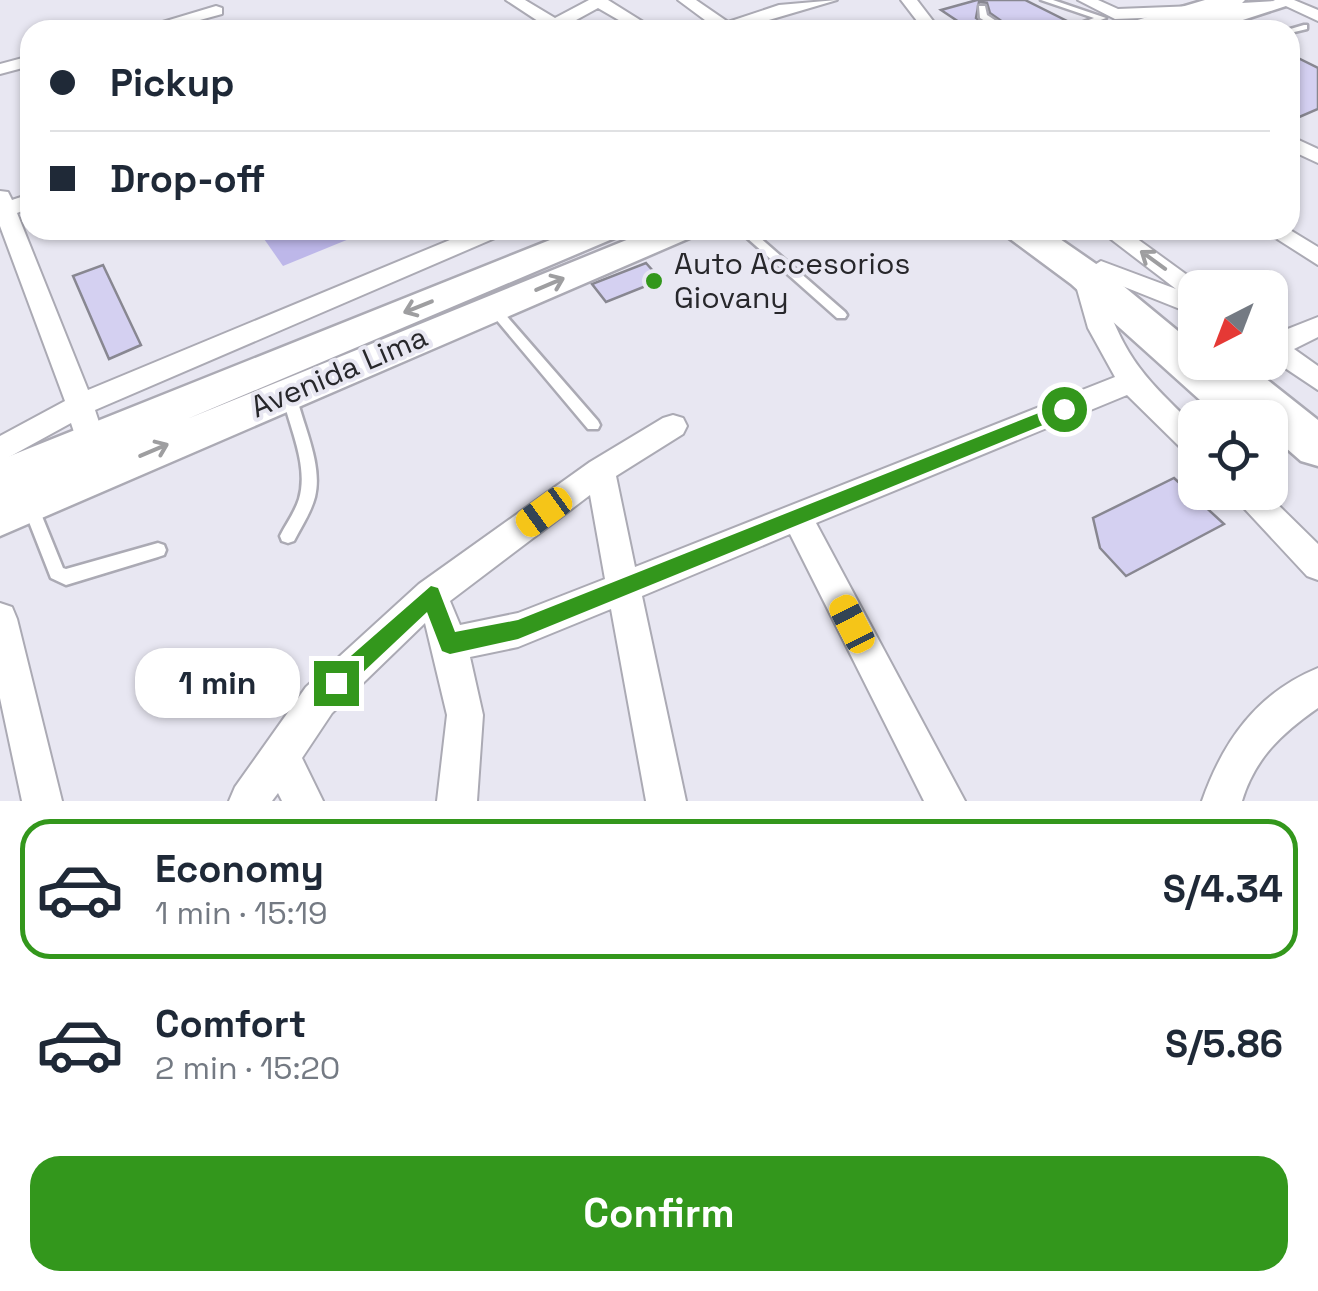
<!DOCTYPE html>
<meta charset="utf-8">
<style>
body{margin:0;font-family:"Space Grotesk",sans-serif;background:#f6f6f7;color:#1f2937;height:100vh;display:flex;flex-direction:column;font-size:38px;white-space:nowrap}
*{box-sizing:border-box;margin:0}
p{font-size:32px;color:#747a83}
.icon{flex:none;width:55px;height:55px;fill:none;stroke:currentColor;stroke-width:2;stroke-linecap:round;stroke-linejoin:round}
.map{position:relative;height:801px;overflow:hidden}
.sheet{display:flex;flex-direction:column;background:#fff;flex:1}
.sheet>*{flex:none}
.top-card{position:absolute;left:20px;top:20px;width:1280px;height:220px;border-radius:30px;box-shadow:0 2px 8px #0004;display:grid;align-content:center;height:220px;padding:0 30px;background:#fff}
.needle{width:65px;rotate:222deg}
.controls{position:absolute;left:1178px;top:270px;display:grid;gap:20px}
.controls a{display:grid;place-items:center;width:110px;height:110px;border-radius:20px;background:#fff;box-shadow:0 2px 8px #0004;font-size:50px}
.end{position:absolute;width:45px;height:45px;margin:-22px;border:12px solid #33971c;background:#fff;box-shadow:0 0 0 5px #fff}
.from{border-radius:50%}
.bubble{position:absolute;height:70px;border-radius:30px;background:#fff;box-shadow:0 2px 8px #0004;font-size:32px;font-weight:800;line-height:70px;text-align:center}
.car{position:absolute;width:30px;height:60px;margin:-30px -15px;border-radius:12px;box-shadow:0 0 8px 2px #0007;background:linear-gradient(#f5c518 24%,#345 0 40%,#f5c518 0 76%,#345 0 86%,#f5c518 0)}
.top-card b{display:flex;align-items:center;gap:35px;height:95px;font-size:38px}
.top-card b+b{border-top:2px solid #e0e1e3}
.top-card i{width:25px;height:25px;background:#1f2937}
ul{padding:18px 0 0;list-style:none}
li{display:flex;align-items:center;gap:30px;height:140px;margin:0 20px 15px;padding:0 10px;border:5px solid transparent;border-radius:30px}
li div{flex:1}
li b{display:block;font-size:38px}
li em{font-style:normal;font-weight:800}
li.selected{border-color:#33971c}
li>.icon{width:90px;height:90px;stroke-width:1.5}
.primary-button{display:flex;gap:20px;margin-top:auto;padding:20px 30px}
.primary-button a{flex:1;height:115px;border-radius:30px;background:#33971c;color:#fff;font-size:40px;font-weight:800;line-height:115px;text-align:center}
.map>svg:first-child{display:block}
.green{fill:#bdb7e9}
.building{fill:#d4d0f1;stroke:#888791;stroke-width:2.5}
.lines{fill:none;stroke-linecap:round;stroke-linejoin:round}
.lane-casing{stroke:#abaab4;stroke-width:5}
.street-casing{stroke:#abaab4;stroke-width:4}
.secondary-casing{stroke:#abaab4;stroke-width:5}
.primary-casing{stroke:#abaab4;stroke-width:5}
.lane{fill:#fff;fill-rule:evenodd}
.street{fill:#fff;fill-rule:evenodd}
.secondary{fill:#fff;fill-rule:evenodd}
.primary{fill:#fff;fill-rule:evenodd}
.oneway{stroke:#9e9ea0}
.route{fill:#33971c}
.poi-dot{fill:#33971c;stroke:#e8e7f2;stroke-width:4}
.labels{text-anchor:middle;stroke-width:8;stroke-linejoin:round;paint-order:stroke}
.poi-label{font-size:30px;fill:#27272b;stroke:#e8e7f2;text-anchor:start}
.street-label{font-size:30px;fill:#27272b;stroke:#e8e7f2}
</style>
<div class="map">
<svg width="1318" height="801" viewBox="0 0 1318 801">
<rect width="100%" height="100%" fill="#e8e7f2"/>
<path class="green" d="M 277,230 L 371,230 L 283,266 L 262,236 Z"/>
<path class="building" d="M 977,0 L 1025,0 L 1067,21 L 1041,30 L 1014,30 L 990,13 L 987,3 L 979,2 L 976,18 L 993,30 L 971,30 L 941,10 Z
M 1290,54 L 1318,68 L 1318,109 L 1290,121 Z
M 646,263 L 661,280 L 606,302 L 592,284 Z
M 103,265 L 141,345 L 109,359 L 73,276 Z
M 1174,478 L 1224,524 L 1126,576 L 1100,548 L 1093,518 Z"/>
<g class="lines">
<g class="lane-casing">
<path id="lane" d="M 1041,0 L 1053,0 L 1106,18 L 1074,30 L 1062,30 L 1094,18 Z
M 979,6 L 985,6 L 987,15 L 1010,30 L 1000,30 L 980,18 Z
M 1304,25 L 1307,25 L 1307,29 L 1290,33 L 1290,30 L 1287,30 Z
M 738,230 L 751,230 L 845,312 L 847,315 L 845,318 L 837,318 Z
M 493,304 L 497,305 L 598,421 L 600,425 L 598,429 L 588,429 L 489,311 L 487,308 L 489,305 Z
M 289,389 L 294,390 L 296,394 C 303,426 323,464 315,497 C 311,513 301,527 294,541 L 288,543 L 282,541 L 280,536 C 286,524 295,512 299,499 C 309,465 289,427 282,394 L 284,390 Z
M 30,497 L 35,499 L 63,568 L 66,569 L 158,543 L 164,545 L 166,550 L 164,555 L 158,557 L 66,585 L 51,578 L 22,504 L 25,499 Z"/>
</g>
<g class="street-casing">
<path id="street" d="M 506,0 L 525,0 L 555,18 L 589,0 L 608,0 L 656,30 L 636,30 L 598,8 L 567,25 L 571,30 L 530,30 L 541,23 Z
M 678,0 L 696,0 L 728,22 L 779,5 L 837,0 L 735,30 L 711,30 L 713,26 Z
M 901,0 L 917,0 L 940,30 L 924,30 Z
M 1078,0 L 1098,0 L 1118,9 L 1195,6 L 1203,11 L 1195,16 L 1115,19 Z
M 1273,0 L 1294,0 L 1318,10 L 1318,21 Z
M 216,6 L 222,8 L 222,14 L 163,30 L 136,30 Z
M 30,56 L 30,66 L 0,74 L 0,64 Z
M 1290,136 L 1318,149 L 1318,163 L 1290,150 Z
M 0,191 L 8,192 L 12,200 L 30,194 L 30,208 L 17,213 L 88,390 L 474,230 L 505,230 L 502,235 L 95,410 L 112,462 L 107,471 L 97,474 L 87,471 L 71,423 L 0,462 L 0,436 L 65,401 L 0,226 Z
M 1099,230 L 1125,230 L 1205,288 L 1195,288 L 1195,315 L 1097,276 C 1122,353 1137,371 1195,426 L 1195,456 L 1185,452 L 1127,395 L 816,523 L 965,801 L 924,801 L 790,534 L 642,596 L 686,801 L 646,801 L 611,609 L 518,647 L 470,657 L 483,715 L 477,801 L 437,801 L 447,715 L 425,623 L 332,713 L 302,758 L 323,801 L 282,801 L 278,793 L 272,801 L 229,801 L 235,787 L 306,687 L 419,584 L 590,462 L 663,418 L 673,415 L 683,418 L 687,426 L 683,434 L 616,476 L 635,567 L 1115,377 L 1088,328 L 1073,275 L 1077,269 L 1090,268 L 1101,261 L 1176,289 ZM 590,495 L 605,579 L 518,613 L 460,625 L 450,601 Z
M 1263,230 L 1290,230 L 1318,247 L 1318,265 Z
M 1318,317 L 1318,337 L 1294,349 L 1318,366 L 1318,390 L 1270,358 L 1270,336 Z
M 1229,492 L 1265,492 L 1318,544 L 1318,580 L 1307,576 Z
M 0,603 L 12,607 L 17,619 L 62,801 L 22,801 L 0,698 Z
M 1318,668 L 1318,708 C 1282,733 1255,758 1242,801 L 1202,801 C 1223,741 1257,693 1318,668 Z"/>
</g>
<g class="secondary-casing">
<path id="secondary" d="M 575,230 L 621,230 L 617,237 L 187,419 L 651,230 L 696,230 L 692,237 L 0,536 L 0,460 Z"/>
</g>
<g class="primary-casing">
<path id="primary" d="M 1205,0 L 1245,0 L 1242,3 L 1293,0 L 1289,5 L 1212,30 L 1194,30 L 1190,24 L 1192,20 L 1161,30 L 1120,30 L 1124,24 Z
M 1004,230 L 1047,230 L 1099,266 L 1195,345 L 1195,362 L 1250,366 L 1318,420 L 1318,466 L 1301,461 L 1270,434 L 1270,418 L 1220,418 L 1071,284 L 1009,238 Z"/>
</g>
<use href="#lane" class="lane"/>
<use href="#street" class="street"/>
<use href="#secondary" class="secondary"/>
<use href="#primary" class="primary"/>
</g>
<defs><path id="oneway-shaft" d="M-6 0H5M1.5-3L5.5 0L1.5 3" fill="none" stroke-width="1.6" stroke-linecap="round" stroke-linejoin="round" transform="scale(2.5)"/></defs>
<g class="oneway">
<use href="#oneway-shaft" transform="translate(1153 260) rotate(-144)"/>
<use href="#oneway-shaft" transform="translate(550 284) rotate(-23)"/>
<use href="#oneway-shaft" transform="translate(418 307) rotate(158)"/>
<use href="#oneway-shaft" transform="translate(154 450) rotate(-23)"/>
</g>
<path class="route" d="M 1064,403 L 1070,404 L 1070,414 L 518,639 L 450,654 L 442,651 L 427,612 L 343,691 L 336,694 L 328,691 L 325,683 L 328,676 L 431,586 L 438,588 L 455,632 L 518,620 Z"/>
<circle class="poi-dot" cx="654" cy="281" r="10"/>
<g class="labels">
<g class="poi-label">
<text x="674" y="274">Auto Accesorios<tspan x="674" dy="34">Giovany</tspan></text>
</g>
<g class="street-label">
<text transform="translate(339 372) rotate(-23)" y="10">Avenida Lima</text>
</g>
</g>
</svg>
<div class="controls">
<a><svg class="needle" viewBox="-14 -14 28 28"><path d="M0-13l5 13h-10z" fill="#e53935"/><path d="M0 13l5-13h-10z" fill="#747a83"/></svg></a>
<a><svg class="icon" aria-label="locate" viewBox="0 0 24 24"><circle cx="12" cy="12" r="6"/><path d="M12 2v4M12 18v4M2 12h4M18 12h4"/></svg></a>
</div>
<i class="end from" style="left:1064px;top:409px"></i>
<i class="end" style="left:336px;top:683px"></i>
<div class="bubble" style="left:135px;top:648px;width:165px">1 min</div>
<i class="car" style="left:544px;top:512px;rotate:234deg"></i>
<i class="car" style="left:852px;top:624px;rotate:333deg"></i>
<div class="top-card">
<b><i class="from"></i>Pickup</b>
<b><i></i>Drop-off</b>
</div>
</div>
<section class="sheet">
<ul>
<li class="selected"><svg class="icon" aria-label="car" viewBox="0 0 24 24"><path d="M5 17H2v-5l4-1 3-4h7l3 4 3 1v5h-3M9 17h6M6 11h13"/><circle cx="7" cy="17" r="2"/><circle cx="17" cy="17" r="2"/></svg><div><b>Economy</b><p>1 min · 15:19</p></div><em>S/4.34</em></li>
<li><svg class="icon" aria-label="car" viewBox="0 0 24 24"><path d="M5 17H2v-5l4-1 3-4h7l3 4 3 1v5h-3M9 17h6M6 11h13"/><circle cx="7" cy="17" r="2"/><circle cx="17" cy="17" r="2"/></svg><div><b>Comfort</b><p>2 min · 15:20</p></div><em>S/5.86</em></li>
</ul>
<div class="primary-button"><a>Confirm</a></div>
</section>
